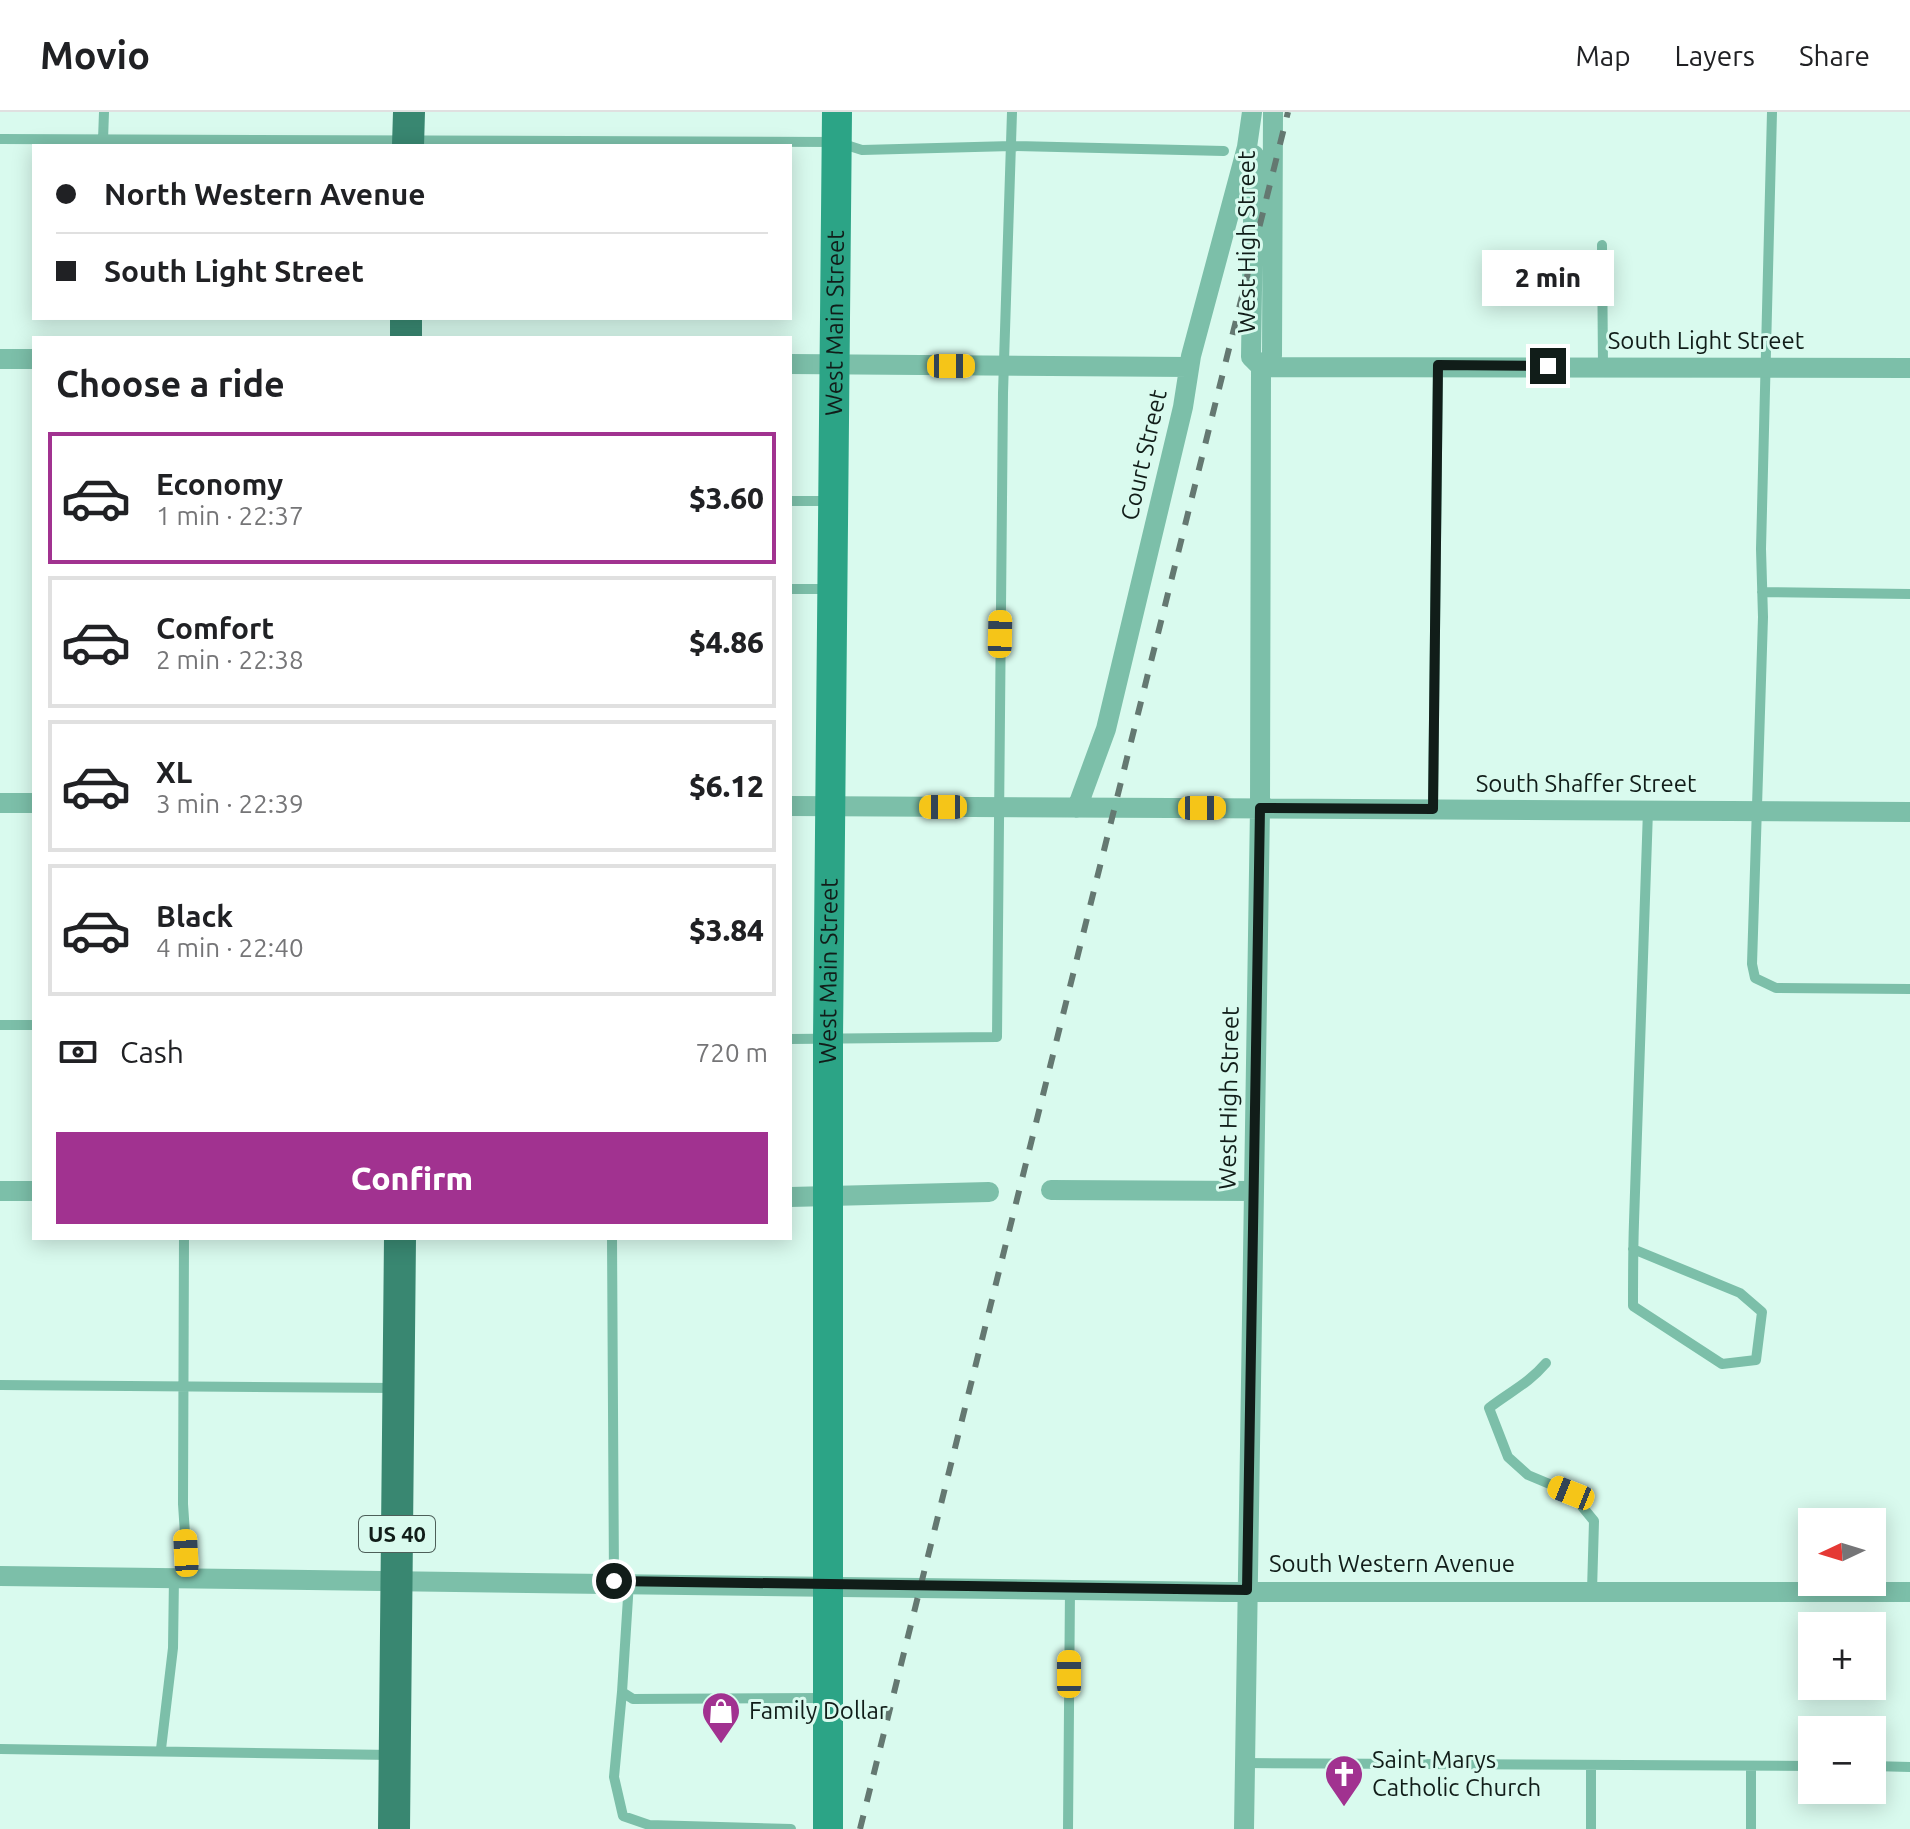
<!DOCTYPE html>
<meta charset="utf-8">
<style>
body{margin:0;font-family:Ubuntu,sans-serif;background:#f6f6f6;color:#202124;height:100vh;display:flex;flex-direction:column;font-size:30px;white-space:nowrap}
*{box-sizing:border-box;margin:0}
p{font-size:26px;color:#757577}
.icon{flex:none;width:44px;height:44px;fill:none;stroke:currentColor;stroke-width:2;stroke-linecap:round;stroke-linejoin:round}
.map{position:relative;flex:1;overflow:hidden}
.drawer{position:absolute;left:32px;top:224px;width:760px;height:904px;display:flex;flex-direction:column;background:#fff;border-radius:0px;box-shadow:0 4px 20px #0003}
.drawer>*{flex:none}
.hud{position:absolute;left:32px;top:32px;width:760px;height:176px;border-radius:0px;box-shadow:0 4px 20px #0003;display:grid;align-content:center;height:176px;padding:0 24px;background:#fff}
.needle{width:52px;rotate:266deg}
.tools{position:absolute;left:1798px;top:1396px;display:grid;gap:16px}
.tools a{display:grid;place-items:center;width:88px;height:88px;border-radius:0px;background:#fff;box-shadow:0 4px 20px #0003;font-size:40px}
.end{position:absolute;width:36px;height:36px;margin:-18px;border:10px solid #111d19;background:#fff;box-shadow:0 0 0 4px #fff}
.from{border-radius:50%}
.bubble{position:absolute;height:56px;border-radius:0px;background:#fff;box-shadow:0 4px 20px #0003;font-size:26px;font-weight:800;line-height:56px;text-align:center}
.car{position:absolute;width:24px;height:48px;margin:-24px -12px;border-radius:10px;box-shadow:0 0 6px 2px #0007;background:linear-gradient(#f5c518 24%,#345 0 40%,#f5c518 0 76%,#345 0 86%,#f5c518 0)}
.hud b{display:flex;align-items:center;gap:28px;height:76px;font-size:30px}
.hud b+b{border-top:2px solid #e0e0e0}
.hud i{width:20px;height:20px;background:#202124}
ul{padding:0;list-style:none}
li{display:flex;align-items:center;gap:24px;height:132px;margin:0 16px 12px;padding:0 8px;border:4px solid #e0e0e0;border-radius:0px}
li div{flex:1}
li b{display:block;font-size:30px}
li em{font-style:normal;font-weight:800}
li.on{border-color:#a13290}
li>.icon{width:72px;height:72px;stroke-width:1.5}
h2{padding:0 24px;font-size:36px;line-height:96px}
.pay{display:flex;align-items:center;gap:20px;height:88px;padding:0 24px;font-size:30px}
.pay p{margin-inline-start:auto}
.button{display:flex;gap:16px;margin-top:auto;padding:16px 24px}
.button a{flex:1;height:92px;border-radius:0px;background:#a13290;color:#fff;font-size:32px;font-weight:800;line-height:92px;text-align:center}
header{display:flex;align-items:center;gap:48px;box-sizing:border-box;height:112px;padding:0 40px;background:#fff;border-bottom:2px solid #e0e0e0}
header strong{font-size:38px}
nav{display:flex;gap:44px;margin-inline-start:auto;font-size:28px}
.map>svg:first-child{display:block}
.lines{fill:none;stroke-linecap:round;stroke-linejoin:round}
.lane{stroke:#7cbfa9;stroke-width:10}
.street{stroke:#7cbfa9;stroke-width:20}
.secondary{stroke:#2ca486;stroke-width:30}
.primary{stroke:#398771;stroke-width:32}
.rail{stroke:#647871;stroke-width:6;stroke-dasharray:14 14;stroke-linecap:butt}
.route{stroke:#111d19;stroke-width:10}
.labels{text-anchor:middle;stroke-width:6;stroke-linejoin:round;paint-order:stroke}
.shield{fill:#d9faee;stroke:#4d5f59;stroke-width:2}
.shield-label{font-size:22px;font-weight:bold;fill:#111d19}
.street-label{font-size:24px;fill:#111d19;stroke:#d9faee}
.poi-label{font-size:24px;fill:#111d19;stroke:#d9faee;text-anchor:start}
</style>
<header>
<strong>Movio</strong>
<nav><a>Map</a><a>Layers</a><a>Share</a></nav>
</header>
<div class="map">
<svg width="1910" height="1717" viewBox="0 0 1910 1717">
<rect width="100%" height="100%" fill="#d9faee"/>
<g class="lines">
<path class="lane" d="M 1772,0 L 1761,437 L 1763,505 L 1752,852 L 1755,866 L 1776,876 L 1910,877
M 0,27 L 837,30 L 862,38 L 1012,34 L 1224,39
M 103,28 L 104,0
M 1602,133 L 1603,254
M 790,389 L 832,389
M 790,477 L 831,477
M 1762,480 L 1910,482
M 1433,697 L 1438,253
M 0,913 L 34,913
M 790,927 L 997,925 L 1003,281 L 1012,0
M 184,1126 L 183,1392 L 188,1466
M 612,1126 L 614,1469
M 1633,1137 L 1740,1181 L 1762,1200 L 1756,1248 L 1722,1252 L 1633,1194 C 1633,1166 1633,1138 1634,1110 L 1648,698
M 1546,1251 C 1528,1272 1511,1279 1489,1296 L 1508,1345 L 1528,1363 L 1571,1381 L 1594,1409 L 1592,1479
M 0,1273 L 396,1276
M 629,1470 L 622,1580 L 633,1587 L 825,1586
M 622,1580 L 614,1665 L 623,1704 L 649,1713 L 791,1717
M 0,1637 L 392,1643
M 161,1637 L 173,1536 L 174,1465
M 1245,1651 L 1812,1654
M 1591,1653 L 1591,1717
M 1751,1654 L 1751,1717
M 1872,1654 L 1910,1655
M 1068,1717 L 1070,1477"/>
<path class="street" d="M 1254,43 L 1251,245 L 1261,255
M 0,247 L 34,247
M 790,252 L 1189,255
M 1261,255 L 1910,256
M 0,691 L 34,691
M 790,694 L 1910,700
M 1077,696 L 1106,617 L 1183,295 L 1191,244 L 1247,35 L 1252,0
M 1051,1078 L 1254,1079
M 0,1079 L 34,1079
M 790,1085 L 989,1080
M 0,1464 L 1224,1480 L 1910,1480
M 1244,1717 L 1260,696 L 1261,255 L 1272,244 L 1273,0"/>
<path class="secondary" id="s1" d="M 828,1717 L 828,927 L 837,0"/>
<path class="primary" d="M 408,34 L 409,0
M 406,226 L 406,206
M 394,1717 L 400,1126"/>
<path class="rail" d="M 860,1717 L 1288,0"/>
</g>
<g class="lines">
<path class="route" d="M 614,1469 L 1247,1478 L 1260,696 L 1433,697 L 1438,253 L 1548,254"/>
</g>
<defs>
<g id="shop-pin" transform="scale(2)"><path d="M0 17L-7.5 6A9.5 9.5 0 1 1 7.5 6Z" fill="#a13290" stroke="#d9faee"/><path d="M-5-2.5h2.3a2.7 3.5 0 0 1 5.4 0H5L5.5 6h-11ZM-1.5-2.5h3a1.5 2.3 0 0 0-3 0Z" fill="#fff"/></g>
<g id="church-pin" transform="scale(2)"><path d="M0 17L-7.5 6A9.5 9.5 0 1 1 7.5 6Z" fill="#a13290" stroke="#d9faee"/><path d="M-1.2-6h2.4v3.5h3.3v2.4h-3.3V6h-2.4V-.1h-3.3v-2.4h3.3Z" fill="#fff"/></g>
</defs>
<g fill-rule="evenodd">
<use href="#shop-pin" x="721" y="1599"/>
<use href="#church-pin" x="1344" y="1662"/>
</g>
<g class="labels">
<rect class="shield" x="359" y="1404" width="76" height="36" rx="6"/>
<g class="shield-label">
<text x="397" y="1430">US 40</text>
</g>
<g class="street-label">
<text transform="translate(1247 130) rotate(-90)" y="8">West High Street</text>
<text dy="8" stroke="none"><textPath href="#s1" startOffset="1506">West Main Street</textPath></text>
<text x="1706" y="237">South Light Street</text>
<text transform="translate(1144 343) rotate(-77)" y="8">Court Street</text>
<text x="1586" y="680">South Shaffer Street</text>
<text dy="8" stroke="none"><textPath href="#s1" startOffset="858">West Main Street</textPath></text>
<text transform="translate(1229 986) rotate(-89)" y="8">West High Street</text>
<text x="1392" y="1460">South Western Avenue</text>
</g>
<g class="poi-label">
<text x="749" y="1607">Family Dollar</text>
<text x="1372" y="1656">Saint Marys<tspan x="1372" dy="28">Catholic Church</tspan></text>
</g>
</g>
</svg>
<div class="tools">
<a><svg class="needle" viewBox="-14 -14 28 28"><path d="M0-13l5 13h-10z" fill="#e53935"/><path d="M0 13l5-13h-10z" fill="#757577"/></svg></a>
<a>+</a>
<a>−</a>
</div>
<i class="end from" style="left:614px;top:1469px"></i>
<i class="end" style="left:1548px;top:254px"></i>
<div class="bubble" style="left:1482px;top:138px;width:132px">2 min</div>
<i class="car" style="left:951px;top:254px;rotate:90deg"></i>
<i class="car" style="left:1000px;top:522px;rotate:1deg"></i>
<i class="car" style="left:943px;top:695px;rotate:270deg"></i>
<i class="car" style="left:1202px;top:696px;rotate:90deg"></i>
<i class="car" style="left:1571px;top:1381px;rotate:292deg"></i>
<i class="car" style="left:186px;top:1441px;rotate:357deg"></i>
<i class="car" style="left:1069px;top:1562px;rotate:0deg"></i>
<div class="hud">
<b><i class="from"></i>North Western Avenue</b>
<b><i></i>South Light Street</b>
</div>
<section class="drawer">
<h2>Choose a ride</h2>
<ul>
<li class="on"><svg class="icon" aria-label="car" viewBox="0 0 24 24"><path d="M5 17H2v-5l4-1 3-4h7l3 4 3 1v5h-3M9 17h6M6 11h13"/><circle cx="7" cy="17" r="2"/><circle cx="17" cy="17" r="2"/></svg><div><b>Economy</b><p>1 min · 22:37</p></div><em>$3.60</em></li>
<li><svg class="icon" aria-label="car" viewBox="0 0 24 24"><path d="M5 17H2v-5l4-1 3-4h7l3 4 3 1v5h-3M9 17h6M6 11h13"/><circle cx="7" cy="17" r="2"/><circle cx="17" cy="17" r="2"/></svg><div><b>Comfort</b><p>2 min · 22:38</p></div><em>$4.86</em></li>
<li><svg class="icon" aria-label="car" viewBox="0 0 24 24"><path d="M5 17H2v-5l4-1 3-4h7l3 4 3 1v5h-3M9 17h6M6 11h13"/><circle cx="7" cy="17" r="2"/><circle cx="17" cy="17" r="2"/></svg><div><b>XL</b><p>3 min · 22:39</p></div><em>$6.12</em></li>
<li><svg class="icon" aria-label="car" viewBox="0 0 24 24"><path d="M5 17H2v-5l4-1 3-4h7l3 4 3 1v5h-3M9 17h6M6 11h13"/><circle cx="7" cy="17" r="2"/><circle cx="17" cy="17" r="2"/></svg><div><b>Black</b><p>4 min · 22:40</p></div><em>$3.84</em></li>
</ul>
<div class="pay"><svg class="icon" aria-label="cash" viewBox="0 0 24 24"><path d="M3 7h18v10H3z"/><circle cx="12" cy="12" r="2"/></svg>Cash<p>720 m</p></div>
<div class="button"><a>Confirm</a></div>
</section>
</div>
